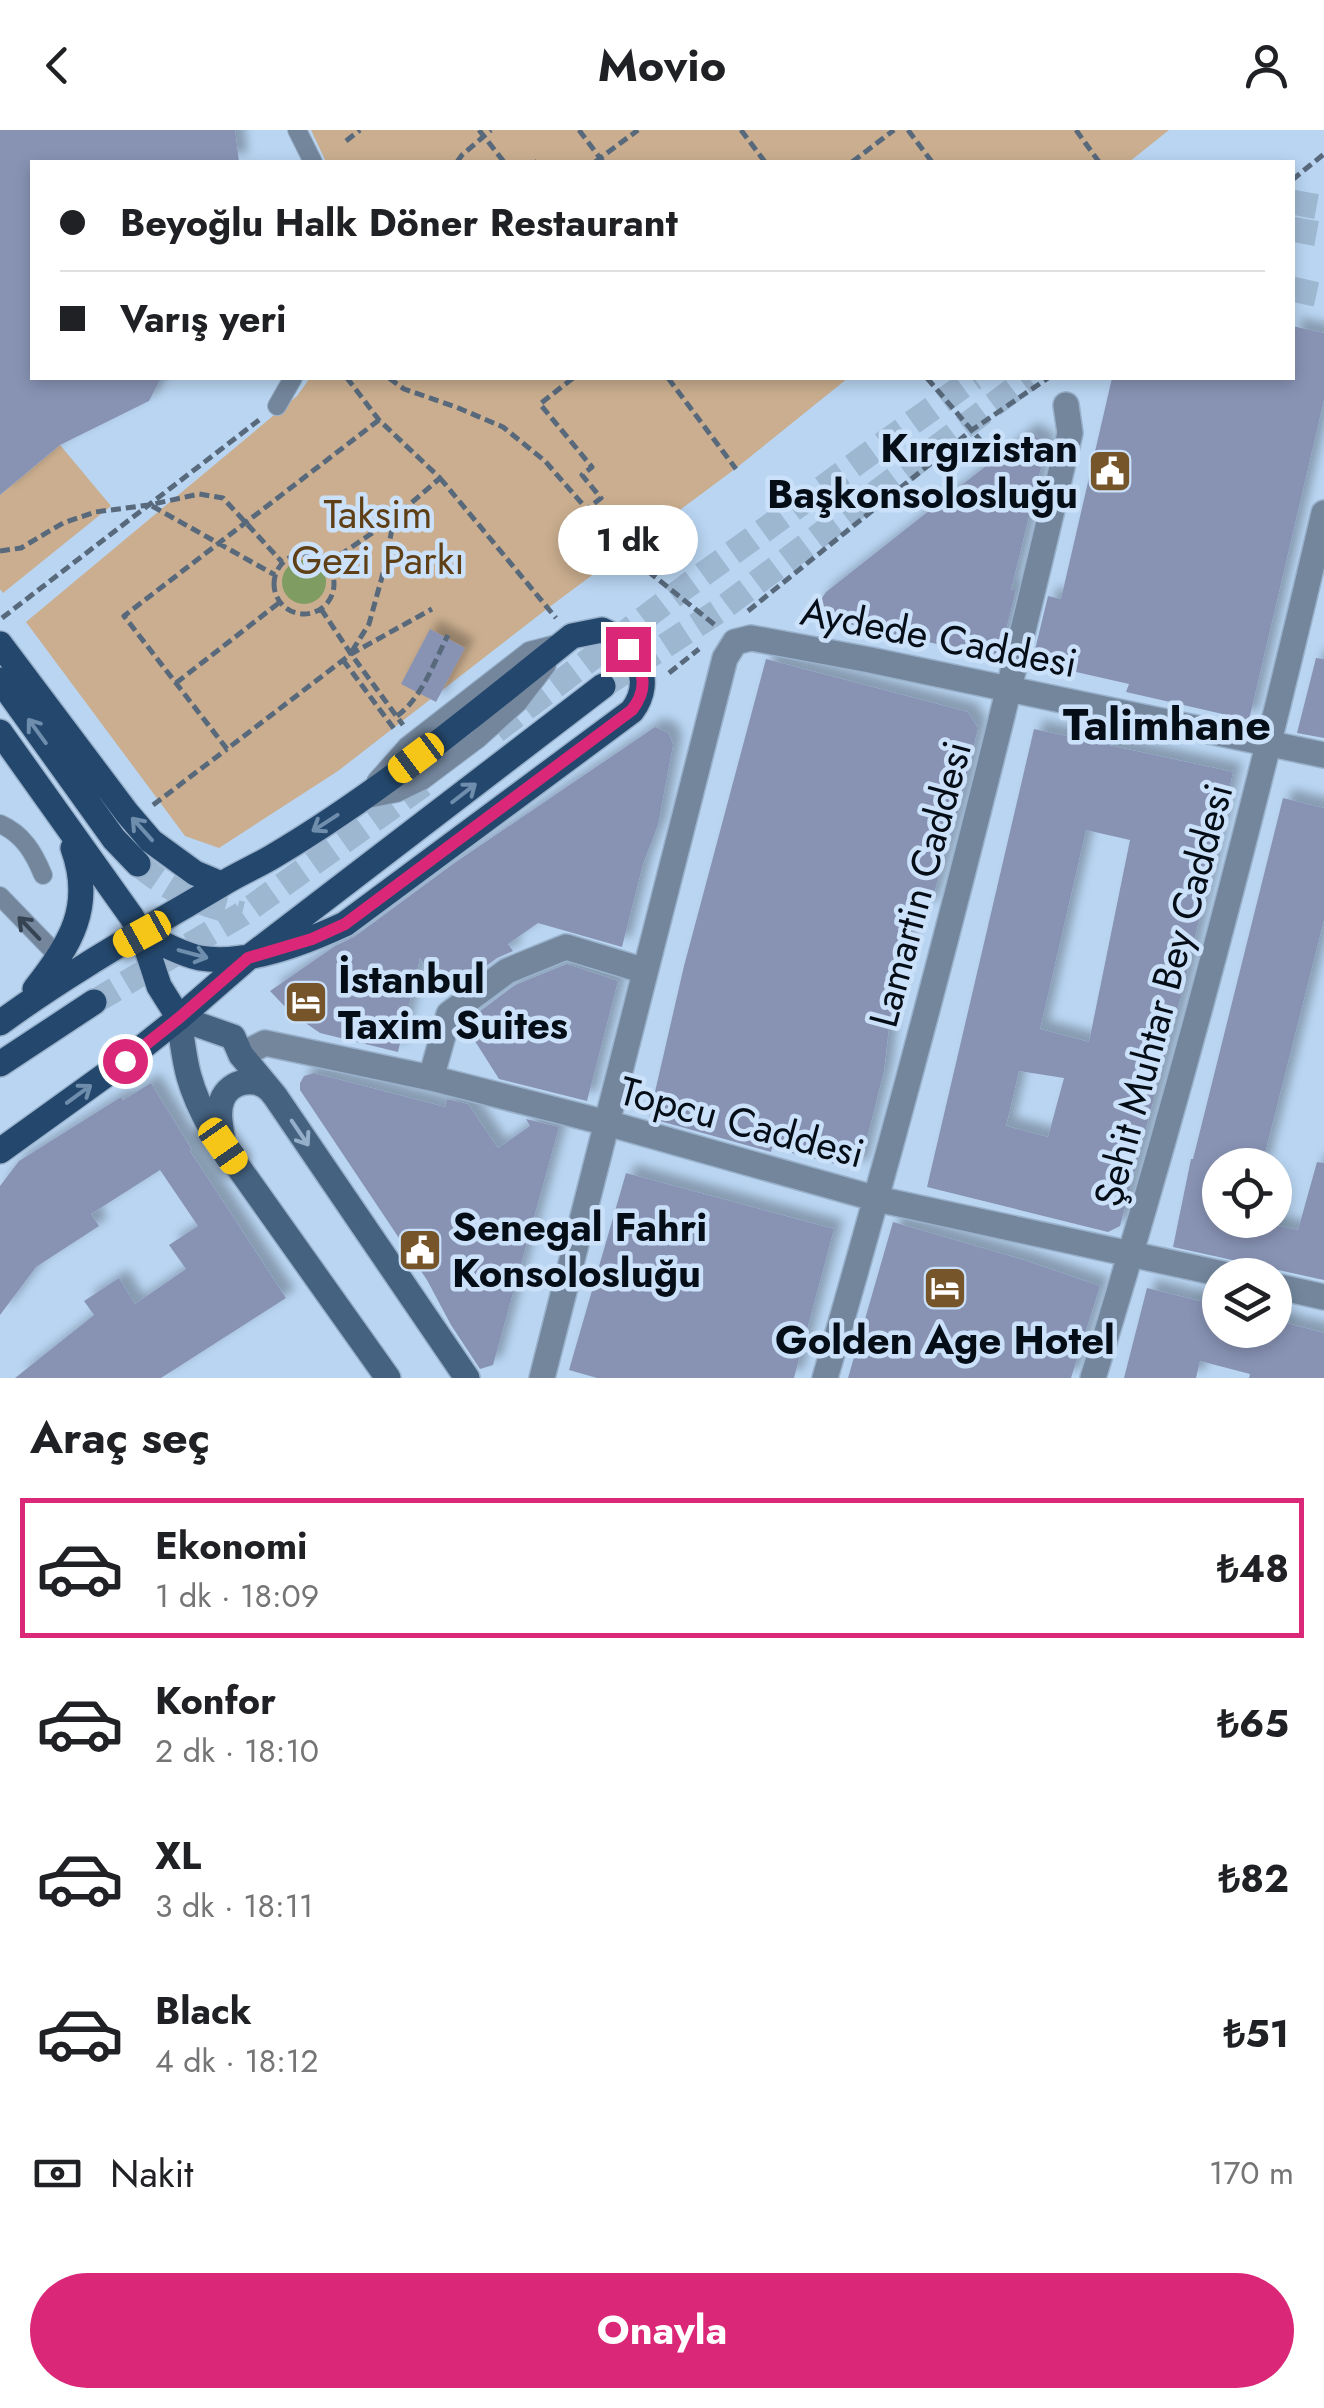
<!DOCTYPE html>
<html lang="tr">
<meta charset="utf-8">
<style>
body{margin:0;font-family:Jost,sans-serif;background:#f6f6f6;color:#202124;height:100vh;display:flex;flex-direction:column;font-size:38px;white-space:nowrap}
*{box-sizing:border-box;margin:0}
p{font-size:32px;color:#757577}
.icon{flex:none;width:55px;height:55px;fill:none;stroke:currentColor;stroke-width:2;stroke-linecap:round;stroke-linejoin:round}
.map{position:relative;height:1248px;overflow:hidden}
.panel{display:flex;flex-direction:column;background:#fff;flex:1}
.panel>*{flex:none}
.banner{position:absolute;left:30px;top:30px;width:1265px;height:220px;border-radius:0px;box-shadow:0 5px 15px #0003;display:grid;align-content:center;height:220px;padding:0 30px;background:#fff}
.controls{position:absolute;left:1202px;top:1018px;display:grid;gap:20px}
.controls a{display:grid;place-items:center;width:90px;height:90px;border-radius:50%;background:#fff;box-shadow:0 5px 15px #0003;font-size:50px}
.end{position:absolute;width:45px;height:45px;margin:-22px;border:12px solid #db2777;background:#fff;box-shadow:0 0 0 5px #fff}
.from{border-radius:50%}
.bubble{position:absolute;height:70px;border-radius:35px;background:#fff;box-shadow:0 5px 15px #0003;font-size:32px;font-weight:700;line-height:70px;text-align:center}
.car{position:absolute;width:30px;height:60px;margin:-30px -15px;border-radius:12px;box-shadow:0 0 8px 2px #0007;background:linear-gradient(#f5c518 24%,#345 0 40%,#f5c518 0 76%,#345 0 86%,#f5c518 0)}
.banner b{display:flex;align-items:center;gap:35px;height:95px;font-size:38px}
.banner b+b{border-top:2px solid #e0e0e0}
.banner i{width:25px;height:25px;background:#202124}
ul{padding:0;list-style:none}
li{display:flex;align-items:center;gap:30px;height:140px;margin:0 20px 15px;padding:0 10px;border:5px solid transparent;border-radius:0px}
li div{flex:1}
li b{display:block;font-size:38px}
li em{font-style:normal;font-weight:700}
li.current{border-color:#db2777}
li>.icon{width:90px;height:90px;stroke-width:1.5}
h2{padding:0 30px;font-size:45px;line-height:120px}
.pay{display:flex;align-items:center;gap:25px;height:110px;padding:0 30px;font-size:38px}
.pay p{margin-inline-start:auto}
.primary-button{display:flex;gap:20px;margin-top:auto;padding:20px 30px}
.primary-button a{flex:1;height:115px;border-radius:60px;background:#db2777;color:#fff;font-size:40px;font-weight:700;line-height:115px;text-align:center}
header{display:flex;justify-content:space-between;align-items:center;height:130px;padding:0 30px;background:#fff;font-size:45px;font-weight:700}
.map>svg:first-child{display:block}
.green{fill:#caae8f}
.water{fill:#7f9d62}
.building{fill:#8893b4;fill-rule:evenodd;filter:url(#shadow)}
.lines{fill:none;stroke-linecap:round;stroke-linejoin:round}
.primary-tunnel{stroke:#9eb7d1;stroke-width:25;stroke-dasharray:25 12;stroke-linecap:butt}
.lane-casing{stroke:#99b1cb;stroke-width:20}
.street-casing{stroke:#99b1cb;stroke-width:28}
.secondary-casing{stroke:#99b1cb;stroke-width:28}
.primary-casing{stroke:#99b1cb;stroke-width:28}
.path{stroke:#58697c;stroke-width:5;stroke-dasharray:10 5;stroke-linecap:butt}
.lane{stroke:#73869c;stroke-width:18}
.street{stroke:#73869c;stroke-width:25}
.secondary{stroke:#456281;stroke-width:25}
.primary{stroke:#24486d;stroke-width:25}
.oneway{stroke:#6f8dac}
.oneway2{stroke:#364353}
.oneway3{stroke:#95aec9}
.route{stroke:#db2777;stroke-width:12}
.labels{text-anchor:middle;stroke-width:9;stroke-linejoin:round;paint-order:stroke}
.poi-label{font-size:40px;font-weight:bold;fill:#050d17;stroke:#cbe1f9;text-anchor:start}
.park-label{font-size:40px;fill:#5f3f16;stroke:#cbe1f9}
.street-label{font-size:40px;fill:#050d17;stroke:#cbe1f9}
.quarter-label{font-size:45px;font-weight:bold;fill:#050d17;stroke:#cbe1f9}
</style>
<header><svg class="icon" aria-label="back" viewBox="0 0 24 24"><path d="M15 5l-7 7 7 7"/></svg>Movio<svg class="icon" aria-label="person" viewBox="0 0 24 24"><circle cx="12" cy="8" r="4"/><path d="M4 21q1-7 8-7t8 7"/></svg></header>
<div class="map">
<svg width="1324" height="1248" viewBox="0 0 1324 1248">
<defs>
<filter id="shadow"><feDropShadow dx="9" dy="-9" stdDeviation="5" flood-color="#0004"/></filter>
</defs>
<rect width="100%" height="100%" fill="#b9d5f2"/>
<path class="green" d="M 311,0 L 1169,0 L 1129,32 L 326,32 Z
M 310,248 L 848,248 L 735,339 L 548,478 L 338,641 L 219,718 L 185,706 L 26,492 L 297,266 Z
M 60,315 L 111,376 L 3,463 L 0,459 L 0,365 Z"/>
<path class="water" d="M282 452a22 22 0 1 1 44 0a22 22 0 1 1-44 0Z"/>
<path class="building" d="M 0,0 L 235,0 L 239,32 L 32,32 L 32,248 L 161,248 L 149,271 L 60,315 L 0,365 Z
M 1292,196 L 1324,203 L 1324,270 L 1249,590 L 1126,562 L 1129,554 L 1032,532 L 1048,466 L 1061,469 L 1112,248 L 1292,248 Z
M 1029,302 L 1047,313 L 1011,460 L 1016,460 L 1000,524 L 995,523 L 994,527 L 836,491 L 815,478 L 826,462 Z
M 430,499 L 465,518 L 436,572 L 401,554 Z
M 1316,528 L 1324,529 L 1324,608 L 1297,603 Z
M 766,529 L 968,582 L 978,598 L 961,671 L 929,780 L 914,776 L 892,871 L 884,941 L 859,1040 L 772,1018 L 771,1022 L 649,988 L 684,836 Z
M 655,597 L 669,603 L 673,615 L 658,695 L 643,734 L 622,817 L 538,793 L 508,814 L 513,821 L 497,828 L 445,866 L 420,828 L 398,922 L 320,903 L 291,883 L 270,861 L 335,816 L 354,807 L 453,734 Z
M 1034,599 L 1233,642 L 1184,855 L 1120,1096 L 1108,1102 L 927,1057 ZM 1086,700 L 1130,710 L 1089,912 L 1040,899 ZM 1019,941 L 1064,948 L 1048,1007 L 1006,996 Z
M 1283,668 L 1324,678 L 1324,790 L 1262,1035 L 1220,1035 L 1220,1090 L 1253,1090 L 1298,1100 L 1317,1032 L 1324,1033 L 1324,1150 L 1173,1117 L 1191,1029 L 1193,1029 L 1209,965 Z
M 567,834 L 618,851 L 587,971 L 499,949 L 466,897 L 467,891 L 515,855 Z
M 314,943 L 445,977 L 447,969 L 468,974 L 498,1018 L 530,996 L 526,989 L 559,997 L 493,1235 L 480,1239 L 451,1195 L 427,1150 L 300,960 L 300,953 L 304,946 Z
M 151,953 L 192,1020 L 190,1021 L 286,1168 L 161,1248 L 15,1248 L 94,1185 L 84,1171 L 119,1148 L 135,1174 L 186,1139 L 169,1115 L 198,1096 L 160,1040 L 91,1084 L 99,1096 L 36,1137 L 0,1185 L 0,1056 L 19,1031 L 121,967 L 123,970 Z
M 626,1043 L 834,1099 L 794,1248 L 597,1248 L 569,1240 Z
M 893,1092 L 1024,1130 L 1100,1156 L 1071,1248 L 848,1248 Z
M 1147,1158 L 1220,1176 L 1220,1200 L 1275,1200 L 1275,1190 L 1324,1203 L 1324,1248 L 1249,1248 L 1250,1244 L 1200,1231 L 1196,1248 L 1124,1248 Z"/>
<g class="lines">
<path class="primary-tunnel" d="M 1292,72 L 1324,78
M 1292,99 L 1324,105
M 1292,159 L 1324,166
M 603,556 L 720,480 L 1029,248
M 496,601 L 680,461 L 974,248
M 138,734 C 173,763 199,774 242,784
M 94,872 L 242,784 L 427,652"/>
<g class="lane-casing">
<path id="lane" d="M 297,0 L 313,32
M 277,276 L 293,248
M 376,651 L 407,616 L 529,521 L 556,514
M 368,669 L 397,663 L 422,651 L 478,609 L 518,573 L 547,535
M 0,694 C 23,704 34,723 43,745
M 0,766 L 60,828"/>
</g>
<g class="street-casing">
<path id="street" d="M 241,925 L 265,913 L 431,948 L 607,993 L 877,1069 L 1227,1145
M 431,948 L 449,884 L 507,841 L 566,817 L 645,841
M 1275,1156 L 1324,1167
M 542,1248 L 725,528 L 735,512 L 751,508 L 870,530 L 1324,625
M 825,1248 C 916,935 996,620 1070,303 L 1066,275
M 1093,1248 C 1181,963 1256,674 1324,383"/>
</g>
<g class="secondary-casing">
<path id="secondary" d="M 223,1011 C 221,998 217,983 222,970 C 230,950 256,946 270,960
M 388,1248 L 212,1000 C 188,957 185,936 179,888 L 233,907 L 241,925 L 275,966 L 467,1248"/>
</g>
<g class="primary-casing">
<path id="primary" d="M 0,514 L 127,683 L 151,711 L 195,743 L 221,754
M 0,550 L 114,709 L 138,734
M 0,602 L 131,786 L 142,804 L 159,856 L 179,888
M 35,859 C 71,814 94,776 73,718
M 0,893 C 69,842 145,800 219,756 C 236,745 255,737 272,727 C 379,664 476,583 572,506 L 602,500 C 635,514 656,549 632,581 L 345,794 C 304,813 245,836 200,828 C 180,824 160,812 142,804
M 0,934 L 94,872
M 0,1021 L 125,931 L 179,888 L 248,828 L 603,556"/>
</g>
<path class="path" d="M 479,0 L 504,32
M 579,0 L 603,32
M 741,0 L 765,32
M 908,0 L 932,32
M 1076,0 L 1099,32
M 346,11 L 360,0
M 457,32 L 462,25 L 491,0
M 535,32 L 536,32
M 595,32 L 638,0
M 852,32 L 894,0
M 1292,50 L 1324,24
M 389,248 L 404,259 L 456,277 L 503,297 L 545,331 L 624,422 L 715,495
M 573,248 L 540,274 L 592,337 L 582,345 L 601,368 L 587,379
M 668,248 L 736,339
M 927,248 L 993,325
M 379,290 L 124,486 L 227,619 L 351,524 L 432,479
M 440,348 L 556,488
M 152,376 L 275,445
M 0,421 L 21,418 L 63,393 L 95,382 L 149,375 L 199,364 L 223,368 L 282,432
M274 454a30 30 0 1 1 60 0a30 30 0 1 1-60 0Z
M 327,434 L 394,388 L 440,348 L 379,290 L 347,248
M 321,479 L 351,524 L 403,595
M 748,481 L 972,300 L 1048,248
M 2,488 L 259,290
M 352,521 L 369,494 L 382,447 L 394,390
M 343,530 L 395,600
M 669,543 L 699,519
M 176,553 L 280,472
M 397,586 C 422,568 434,532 448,505
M 153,675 L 227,619"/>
<use href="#lane" class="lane"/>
<use href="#street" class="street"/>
<use href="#secondary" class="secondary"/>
<use href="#primary" class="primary"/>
</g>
<defs><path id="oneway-shaft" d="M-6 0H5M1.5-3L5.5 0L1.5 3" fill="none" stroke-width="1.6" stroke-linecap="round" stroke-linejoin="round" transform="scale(2.5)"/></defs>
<g class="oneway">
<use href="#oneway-shaft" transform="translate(37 601) rotate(-126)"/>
<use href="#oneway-shaft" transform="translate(464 663) rotate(-38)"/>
<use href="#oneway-shaft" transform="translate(325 693) rotate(147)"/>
<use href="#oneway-shaft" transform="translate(142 699) rotate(-132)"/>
<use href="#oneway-shaft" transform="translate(193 824) rotate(15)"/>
<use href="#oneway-shaft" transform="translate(79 964) rotate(-36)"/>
</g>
<use class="oneway2" href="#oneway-shaft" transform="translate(29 798) rotate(-134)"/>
<use class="oneway3" href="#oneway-shaft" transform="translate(300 1003) rotate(56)"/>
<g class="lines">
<path class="route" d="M 125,931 L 179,888 L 248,828 L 312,809 L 345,794 L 632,580 C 649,558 644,540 628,519"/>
</g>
<defs>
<g id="civic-square" transform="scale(2.25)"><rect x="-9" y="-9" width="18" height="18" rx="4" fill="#76552b" stroke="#cbe1f9"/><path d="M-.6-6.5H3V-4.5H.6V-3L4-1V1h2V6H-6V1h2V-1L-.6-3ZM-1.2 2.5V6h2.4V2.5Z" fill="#fff"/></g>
<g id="hotel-square" transform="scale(2.25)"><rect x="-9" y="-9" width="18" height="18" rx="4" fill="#76552b" stroke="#cbe1f9"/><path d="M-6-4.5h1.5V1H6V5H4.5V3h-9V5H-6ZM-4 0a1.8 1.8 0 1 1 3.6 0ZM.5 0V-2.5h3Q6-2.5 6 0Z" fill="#fff"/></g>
</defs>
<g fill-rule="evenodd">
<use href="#civic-square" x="1110" y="341"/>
<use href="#hotel-square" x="306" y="872"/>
<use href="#civic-square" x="420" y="1120"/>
<use href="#hotel-square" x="945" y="1158"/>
</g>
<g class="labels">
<g class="poi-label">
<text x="1078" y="332" text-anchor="end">Kırgızistan<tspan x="1078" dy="46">Başkonsolosluğu</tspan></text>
<text x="338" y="863">İstanbul<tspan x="338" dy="46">Taxim Suites</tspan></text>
<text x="452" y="1111">Senegal Fahri<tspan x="452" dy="46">Konsolosluğu</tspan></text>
<text x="945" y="1224" text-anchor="middle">Golden Age Hotel</text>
</g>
<g class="park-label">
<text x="378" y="398">Taksim<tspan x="378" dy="46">Gezi Parkı</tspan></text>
</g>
<g class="street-label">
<text transform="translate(939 507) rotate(11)" y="14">Aydede Caddesi</text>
<text transform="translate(920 754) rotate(-75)" y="14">Lamartin Caddesi</text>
<text transform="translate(1163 865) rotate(-75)" y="14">Şehit Muhtar Bey Caddesi</text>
<text transform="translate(742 992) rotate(15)" y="14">Topcu Caddesi</text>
</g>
<g class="quarter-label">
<text x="1167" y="610">Talimhane</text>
</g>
</g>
</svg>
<div class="controls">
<a><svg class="icon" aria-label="locate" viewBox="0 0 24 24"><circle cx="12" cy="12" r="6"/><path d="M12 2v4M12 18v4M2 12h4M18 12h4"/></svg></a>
<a><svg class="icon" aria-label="layers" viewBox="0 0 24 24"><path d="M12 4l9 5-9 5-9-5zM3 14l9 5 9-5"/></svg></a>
</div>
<i class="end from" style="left:125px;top:931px"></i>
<i class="end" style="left:628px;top:519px"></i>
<div class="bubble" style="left:558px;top:375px;width:140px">1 dk</div>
<i class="car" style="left:416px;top:628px;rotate:233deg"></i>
<i class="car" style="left:142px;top:804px;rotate:241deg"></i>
<i class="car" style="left:223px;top:1016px;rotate:145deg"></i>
<div class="banner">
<b><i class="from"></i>Beyoğlu Halk Döner Restaurant</b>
<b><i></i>Varış yeri</b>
</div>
</div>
<section class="panel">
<h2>Araç seç</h2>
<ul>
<li class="current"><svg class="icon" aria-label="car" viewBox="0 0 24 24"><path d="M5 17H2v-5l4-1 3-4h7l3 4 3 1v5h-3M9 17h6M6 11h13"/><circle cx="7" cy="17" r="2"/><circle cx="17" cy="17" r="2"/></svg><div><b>Ekonomi</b><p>1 dk · 18:09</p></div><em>₺48</em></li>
<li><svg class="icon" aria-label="car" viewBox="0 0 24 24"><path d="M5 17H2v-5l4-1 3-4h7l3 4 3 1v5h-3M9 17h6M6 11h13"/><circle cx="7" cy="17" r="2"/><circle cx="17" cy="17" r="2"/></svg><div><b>Konfor</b><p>2 dk · 18:10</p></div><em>₺65</em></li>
<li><svg class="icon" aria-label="car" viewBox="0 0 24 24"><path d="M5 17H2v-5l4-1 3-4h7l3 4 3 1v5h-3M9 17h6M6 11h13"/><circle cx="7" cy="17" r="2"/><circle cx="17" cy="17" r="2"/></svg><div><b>XL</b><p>3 dk · 18:11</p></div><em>₺82</em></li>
<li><svg class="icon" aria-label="car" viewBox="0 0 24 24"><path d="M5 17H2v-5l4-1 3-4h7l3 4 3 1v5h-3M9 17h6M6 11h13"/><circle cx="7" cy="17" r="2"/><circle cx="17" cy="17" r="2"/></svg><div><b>Black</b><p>4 dk · 18:12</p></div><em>₺51</em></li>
</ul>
<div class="pay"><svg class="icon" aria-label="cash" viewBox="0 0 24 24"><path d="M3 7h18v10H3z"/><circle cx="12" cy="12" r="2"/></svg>Nakit<p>170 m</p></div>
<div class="primary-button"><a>Onayla</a></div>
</section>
